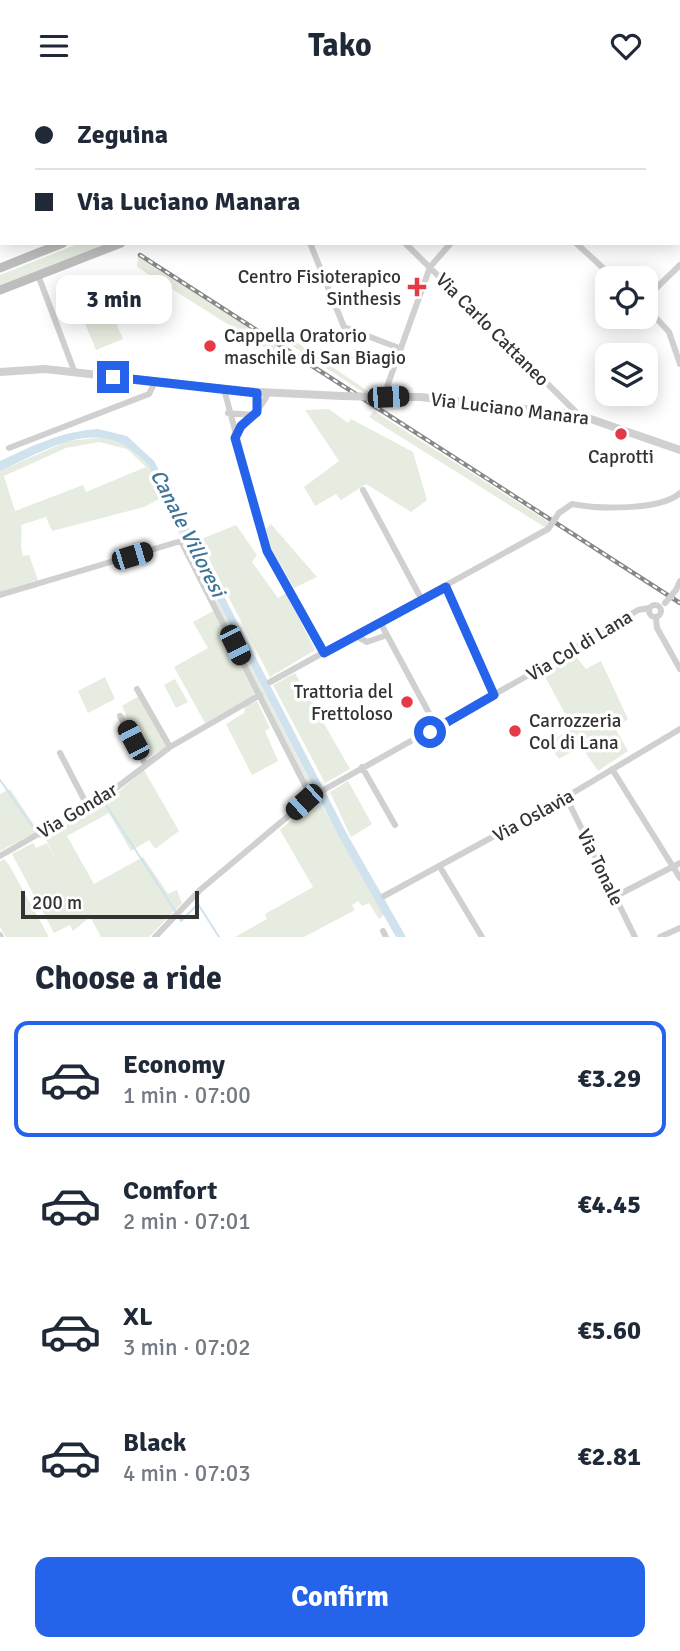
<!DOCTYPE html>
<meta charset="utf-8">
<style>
body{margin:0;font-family:Signika,sans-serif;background:#f6f6f7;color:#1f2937;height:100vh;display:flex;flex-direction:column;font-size:26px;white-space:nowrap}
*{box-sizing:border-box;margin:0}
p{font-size:23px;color:#747a83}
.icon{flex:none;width:38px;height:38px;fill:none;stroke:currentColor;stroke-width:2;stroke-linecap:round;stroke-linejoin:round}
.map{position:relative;height:846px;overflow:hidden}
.side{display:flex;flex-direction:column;background:#fff;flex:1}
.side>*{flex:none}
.banner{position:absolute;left:0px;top:0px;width:681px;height:154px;box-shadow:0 4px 18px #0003;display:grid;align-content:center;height:154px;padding:0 35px;background:#fff}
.controls{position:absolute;left:595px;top:175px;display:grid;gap:14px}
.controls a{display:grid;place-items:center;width:63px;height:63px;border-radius:14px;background:#fff;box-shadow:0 4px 18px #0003;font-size:35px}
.scale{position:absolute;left:21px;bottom:18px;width:178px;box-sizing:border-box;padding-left:7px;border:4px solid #333;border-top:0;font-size:19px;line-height:24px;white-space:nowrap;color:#333;-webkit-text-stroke:5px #fff;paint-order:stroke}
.end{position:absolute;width:32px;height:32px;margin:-16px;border:9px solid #2563eb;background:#fff;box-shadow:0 0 0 4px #fff}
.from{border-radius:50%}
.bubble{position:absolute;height:49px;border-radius:14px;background:#fff;box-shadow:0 4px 18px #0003;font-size:23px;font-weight:800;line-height:49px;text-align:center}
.car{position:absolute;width:21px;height:42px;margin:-21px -10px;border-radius:9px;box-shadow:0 0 5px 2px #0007;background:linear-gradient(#222 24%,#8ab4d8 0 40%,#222 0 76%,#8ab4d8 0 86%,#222 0)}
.banner b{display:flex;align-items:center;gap:24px;height:66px;font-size:26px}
.banner b+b{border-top:2px solid #e0e1e3}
.banner i{width:18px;height:18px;background:#1f2937}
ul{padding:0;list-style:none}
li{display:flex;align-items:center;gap:21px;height:116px;margin:0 14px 10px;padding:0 21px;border:4px solid transparent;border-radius:14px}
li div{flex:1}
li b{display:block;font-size:26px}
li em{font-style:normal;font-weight:800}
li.on{border-color:#2563eb}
li>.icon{width:63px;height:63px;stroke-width:1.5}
h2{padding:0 35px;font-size:32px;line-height:84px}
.action{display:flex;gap:14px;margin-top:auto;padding:14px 35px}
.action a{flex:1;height:80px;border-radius:14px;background:#2563eb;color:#fff;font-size:28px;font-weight:800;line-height:80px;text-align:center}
header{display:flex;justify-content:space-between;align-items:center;height:91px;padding:0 35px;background:#fff;font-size:32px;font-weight:800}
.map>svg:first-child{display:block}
.green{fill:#e6ecdf;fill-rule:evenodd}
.water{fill:#cfe2ee}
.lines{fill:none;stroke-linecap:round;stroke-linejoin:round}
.stream{stroke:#cfe2ee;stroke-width:2}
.minor{stroke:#d0d0d0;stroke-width:6}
.tertiary{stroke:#d0d0d0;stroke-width:8}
.secondary{stroke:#bdbdbd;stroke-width:9}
.rail-casing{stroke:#888;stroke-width:4.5}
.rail{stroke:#fff;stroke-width:2;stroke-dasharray:5;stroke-linecap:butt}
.minor-bridge{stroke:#d0d0d0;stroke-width:6}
.tertiary-bridge{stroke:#d0d0d0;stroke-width:8}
.route{stroke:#2563eb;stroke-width:9}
.poi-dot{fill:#e63946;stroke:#fff;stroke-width:2.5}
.labels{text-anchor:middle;stroke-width:7;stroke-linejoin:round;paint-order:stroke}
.poi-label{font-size:19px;fill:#333;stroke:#fff;text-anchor:end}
.street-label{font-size:19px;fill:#333;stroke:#fff}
.water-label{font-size:21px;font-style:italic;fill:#3f7597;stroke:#fff}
</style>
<header><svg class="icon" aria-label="menu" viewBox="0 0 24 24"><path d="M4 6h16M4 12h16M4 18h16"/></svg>Tako<svg class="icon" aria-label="heart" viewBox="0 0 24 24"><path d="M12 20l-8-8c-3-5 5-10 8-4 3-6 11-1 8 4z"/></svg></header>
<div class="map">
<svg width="680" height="846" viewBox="0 0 680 846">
<rect width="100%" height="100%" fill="#fff"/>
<path class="green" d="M 80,152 L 110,152 L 0,194 L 0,184 Z
M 138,166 L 277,255 L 272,261 L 137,176 Z
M 98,190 L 123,248 L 96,259 L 72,201 Z
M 273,235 L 369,301 L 364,302 L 270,240 Z
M 329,318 L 348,332 L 351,328 L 413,361 L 427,409 L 411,421 L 366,393 L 341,409 L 336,403 L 315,415 L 304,396 L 339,370 L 305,319 Z
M 374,320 L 550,432 L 546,437 L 369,326 Z
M 107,346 L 136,359 L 148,374 L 316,702 L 313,703 L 161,407 L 144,416 L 52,440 L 46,426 L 21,434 C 23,447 19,452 23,465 L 29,464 L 38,489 L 0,501 L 0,380 L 68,350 ZM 99,351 L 127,358 L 146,376 L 86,401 L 83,394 L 15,420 L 4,385 L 66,357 Z
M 271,433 L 317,486 L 294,497 L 272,459 L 266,438 Z
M 236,434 L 257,464 L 252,471 L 278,507 L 286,502 L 315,559 L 270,586 L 199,449 Z
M 215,519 L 255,599 L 255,604 L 205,632 L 174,576 L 208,557 L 193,531 Z
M 573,562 L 586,578 L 601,570 L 628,628 L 615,637 L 628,660 L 598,680 L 581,655 L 559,668 L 548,652 L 573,637 L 543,582 Z
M 295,582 L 350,678 L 325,692 L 273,594 Z
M 105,586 L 115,608 L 88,622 L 78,600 Z
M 175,588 L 188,611 L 176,617 L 164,594 Z
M 139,605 L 167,655 L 145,669 L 122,626 L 126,623 L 122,615 Z
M 257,610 L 270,637 L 265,640 L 278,670 L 252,684 L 226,633 L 244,622 L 245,615 Z
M 144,679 L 179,740 L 155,758 L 149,749 L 131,760 L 109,722 L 67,745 L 94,793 L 143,766 L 168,803 L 177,799 L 182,812 L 149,846 L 101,846 L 90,826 L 73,840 L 70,834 L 54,842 L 12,763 L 33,752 L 36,757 L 47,752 L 55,767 L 45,746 L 111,707 Z
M 348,690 L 372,733 L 351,746 L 330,701 Z
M 10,698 L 38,740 L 0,760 L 0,703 Z
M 310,713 L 313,718 L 321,713 L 384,824 L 379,828 L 369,812 L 362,815 L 358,810 L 352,814 L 355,819 L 304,846 L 235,846 L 267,828 L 265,823 L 313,796 L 280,739 Z
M 4,768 L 9,774 L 49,846 L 6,846 L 0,836 L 0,771 Z"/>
<path class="water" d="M 98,338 L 127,345 L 154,370 L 347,743 L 406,846 L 396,846 L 339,746 L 148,374 C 103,321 51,357 0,380 L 0,370 C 32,355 62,340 98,338 Z"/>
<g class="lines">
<path class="stream" d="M 0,689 L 40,746 L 104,711 L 176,821
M 179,826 L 181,830 L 198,813 L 219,846"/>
<path class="minor" d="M 658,0 L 659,2
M 679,29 L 680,30
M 310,152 L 344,236 L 399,257
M 405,152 L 579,324
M 576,152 L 614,187
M 38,184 L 75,282
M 646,207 L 680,174
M 646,216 L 669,241 L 680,273
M 224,298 L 267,460 L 323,562
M 383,307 L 430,176 L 451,152
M 257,321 L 257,302
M 228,322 L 254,324
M 236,345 C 242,328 261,321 268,302
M 9,357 L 149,303 L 155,291
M 363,399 L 422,509
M 559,422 L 572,413 C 597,418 660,420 680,402
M 446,496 L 494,604
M 676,499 L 680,490
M 0,504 L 181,450 L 311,706
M649 520a6 6 0 1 1 12 0a6 6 0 1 1-12 0Z
M 656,527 L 657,537 L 680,578
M 380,531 L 437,637
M 356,545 L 367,551 L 387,544
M 270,591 L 548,438
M 137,598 L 170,656
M 120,625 L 145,673
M 60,662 L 88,716
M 362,676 L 395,734
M 612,678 L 680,787
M 566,706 L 635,846
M 0,765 L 108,703 L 170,656 L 260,604
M 440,776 L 482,846
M 384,805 L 566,706 L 680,638
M 616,805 L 680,772
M 383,840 L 386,846
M 0,844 L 1,846
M 155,846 L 200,799 L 311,706 L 559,567 L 638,519 L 649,517
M 660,846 L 680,837"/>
<path class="tertiary" d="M 395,0 L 396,2
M 407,0 L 410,2
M 423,0 L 425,2
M 0,281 L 45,278 L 241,300 L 342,305
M 378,306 L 420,306 L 579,324 L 680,359"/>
<path class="secondary" d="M 449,2 L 453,0
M 510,2 L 514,0
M 0,177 L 63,152
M 0,199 L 121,152"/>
<g class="rail-casing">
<path id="rail" d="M 0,72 L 2,73
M 140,164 L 680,512"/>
</g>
<use href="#rail" class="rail"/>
<path class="minor-bridge" d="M 548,438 L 559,422
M 665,512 L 676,499"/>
<path class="tertiary-bridge" d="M 342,305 L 378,306"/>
</g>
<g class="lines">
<path class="route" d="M 113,286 L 257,302 L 257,321 L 241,335 L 235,347 L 267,460 L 324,562 L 446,496 L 494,604 L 430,641"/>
</g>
<g class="poi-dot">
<path d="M413.5 185.5h7v7h7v7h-7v7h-7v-7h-7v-7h7z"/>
<circle cx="210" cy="255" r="7"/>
<circle cx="621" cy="343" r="7"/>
<circle cx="407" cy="611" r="7"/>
<circle cx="515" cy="640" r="7"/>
</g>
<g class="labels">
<g class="poi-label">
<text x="401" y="192">Centro Fisioterapico<tspan x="401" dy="22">Sinthesis</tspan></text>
<text x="224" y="251" text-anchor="start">Cappella Oratorio<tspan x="224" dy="22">maschile di San Biagio</tspan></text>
<text x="621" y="372" text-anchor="middle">Caprotti</text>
<text x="393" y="607">Trattoria del<tspan x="393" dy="22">Frettoloso</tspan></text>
<text x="529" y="636" text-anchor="start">Carrozzeria<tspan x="529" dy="22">Col di Lana</tspan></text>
</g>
<g class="street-label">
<text transform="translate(493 238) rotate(45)" y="7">Via Carlo Cattaneo</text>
<text transform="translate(510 317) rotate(7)" y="7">Via Luciano Manara</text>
<text transform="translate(579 554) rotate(-31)" y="7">Via Col di Lana</text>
<text transform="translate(77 719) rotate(-31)" y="7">Via Gondar</text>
<text transform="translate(533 724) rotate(-29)" y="7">Via Oslavia</text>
<text transform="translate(601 776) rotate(64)" y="7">Via Tonale</text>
</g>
<g class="water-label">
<text transform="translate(188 442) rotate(63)" y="7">Canale Villoresi</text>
</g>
</g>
</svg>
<div class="controls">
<a><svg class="icon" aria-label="locate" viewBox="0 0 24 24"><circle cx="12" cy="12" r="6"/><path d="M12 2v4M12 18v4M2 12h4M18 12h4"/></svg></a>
<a><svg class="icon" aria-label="layers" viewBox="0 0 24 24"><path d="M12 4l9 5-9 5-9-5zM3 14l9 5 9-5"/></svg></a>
</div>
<div class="scale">200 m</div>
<i class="end from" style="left:430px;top:641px"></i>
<i class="end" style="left:113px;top:286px"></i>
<div class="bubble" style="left:56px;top:184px;width:116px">3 min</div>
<i class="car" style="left:388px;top:306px;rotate:88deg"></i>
<i class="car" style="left:132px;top:465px;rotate:73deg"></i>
<i class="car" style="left:235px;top:554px;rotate:154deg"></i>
<i class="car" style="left:133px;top:649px;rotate:332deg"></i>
<i class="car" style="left:304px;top:711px;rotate:228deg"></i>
<div class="banner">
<b><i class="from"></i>Zeguina</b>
<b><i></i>Via Luciano Manara</b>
</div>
</div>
<section class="side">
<h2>Choose a ride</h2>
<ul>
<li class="on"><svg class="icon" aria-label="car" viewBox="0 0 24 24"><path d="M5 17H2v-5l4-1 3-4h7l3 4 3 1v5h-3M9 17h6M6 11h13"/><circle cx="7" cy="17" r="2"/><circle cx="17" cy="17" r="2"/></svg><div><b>Economy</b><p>1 min · 07:00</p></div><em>€3.29</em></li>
<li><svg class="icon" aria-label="car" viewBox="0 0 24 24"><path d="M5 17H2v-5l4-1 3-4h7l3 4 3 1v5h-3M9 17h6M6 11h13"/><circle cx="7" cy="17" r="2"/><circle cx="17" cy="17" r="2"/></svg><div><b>Comfort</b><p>2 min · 07:01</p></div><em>€4.45</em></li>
<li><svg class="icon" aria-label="car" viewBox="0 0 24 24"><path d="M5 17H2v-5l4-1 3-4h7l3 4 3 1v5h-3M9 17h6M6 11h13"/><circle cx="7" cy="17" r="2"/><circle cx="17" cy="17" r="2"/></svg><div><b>XL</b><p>3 min · 07:02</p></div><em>€5.60</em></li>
<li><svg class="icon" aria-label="car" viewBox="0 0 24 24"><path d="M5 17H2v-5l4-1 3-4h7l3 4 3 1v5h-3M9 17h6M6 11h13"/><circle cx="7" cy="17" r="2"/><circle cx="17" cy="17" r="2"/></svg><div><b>Black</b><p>4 min · 07:03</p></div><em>€2.81</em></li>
</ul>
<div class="action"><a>Confirm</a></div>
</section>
